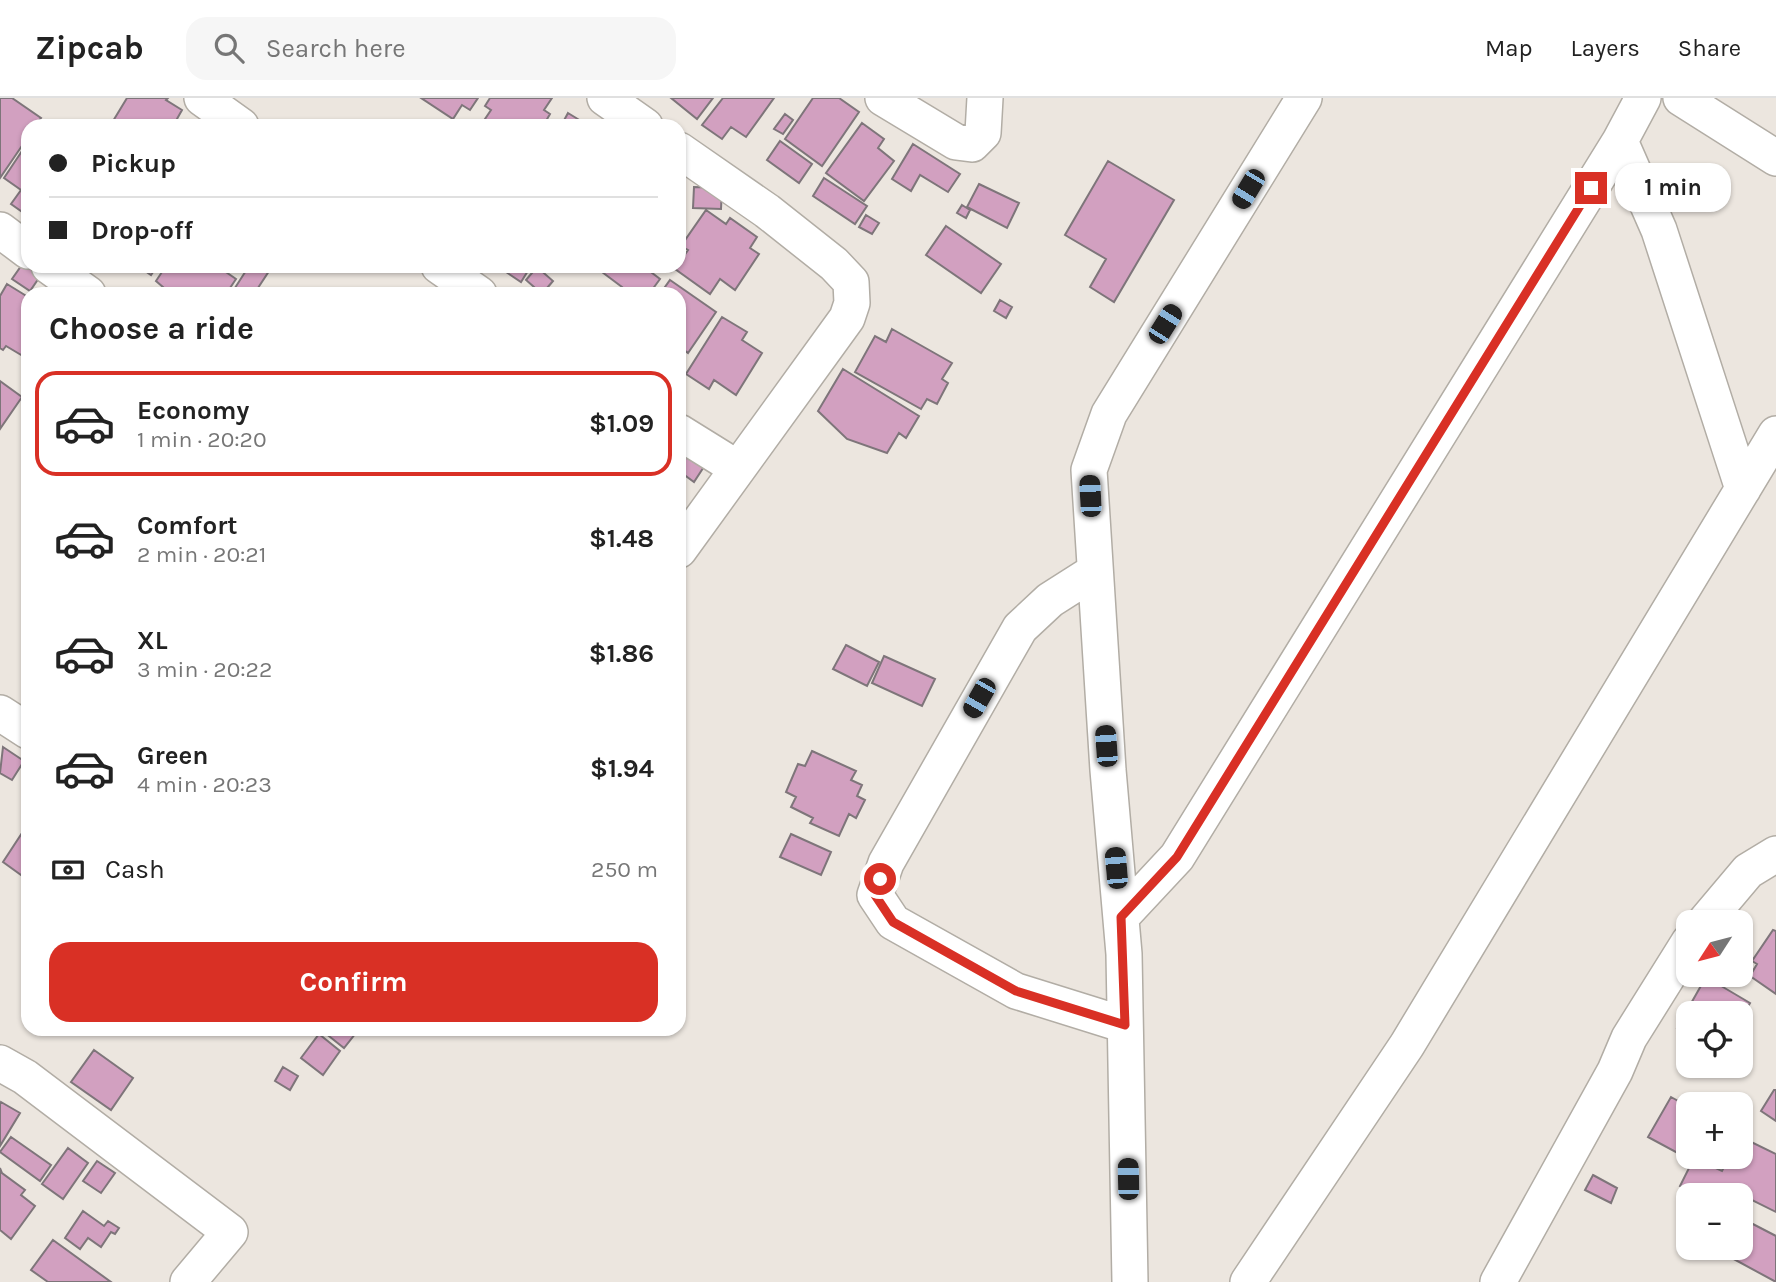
<!DOCTYPE html>
<meta charset="utf-8">
<style>
body{margin:0;font-family:Karla,sans-serif;background:#f6f6f6;color:#222;height:100vh;display:flex;flex-direction:column;font-size:26px;white-space:nowrap}
*{box-sizing:border-box;margin:0}
p{font-size:23px;color:#767676}
.icon{flex:none;width:38px;height:38px;fill:none;stroke:currentColor;stroke-width:2;stroke-linecap:round;stroke-linejoin:round}
.map{position:relative;flex:1;overflow:hidden}
.panel{position:absolute;left:21px;top:189px;width:665px;height:749px;display:flex;flex-direction:column;background:#fff;border-radius:21px;box-shadow:0 2px 5px #0004}
.panel>*{flex:none}
.banner{position:absolute;left:21px;top:21px;width:665px;height:154px;border-radius:21px;box-shadow:0 2px 5px #0004;display:grid;align-content:center;height:154px;padding:0 28px;background:#fff}
.needle{width:46px;rotate:234deg}
.controls{position:absolute;left:1676px;top:812px;display:grid;gap:14px}
.controls a{display:grid;place-items:center;width:77px;height:77px;border-radius:14px;background:#fff;box-shadow:0 2px 5px #0004;font-size:35px}
.end{position:absolute;width:32px;height:32px;margin:-16px;border:9px solid #d93025;background:#fff;box-shadow:0 0 0 4px #fff}
.from{border-radius:50%}
.bubble{position:absolute;height:49px;border-radius:21px;background:#fff;box-shadow:0 2px 5px #0004;font-size:23px;font-weight:700;line-height:49px;text-align:center}
.car{position:absolute;width:21px;height:42px;margin:-21px -10px;border-radius:9px;box-shadow:0 0 5px 2px #0007;background:linear-gradient(#222 24%,#8ab4d8 0 40%,#222 0 76%,#8ab4d8 0 86%,#222 0)}
.banner b{display:flex;align-items:center;gap:24px;height:66px;font-size:26px}
.banner b+b{border-top:2px solid #e0e0e0}
.banner i{width:18px;height:18px;background:#222}
ul{padding:0;list-style:none}
li{display:flex;align-items:center;gap:21px;height:105px;margin:0 14px 10px;padding:0 14px;border:4px solid transparent;border-radius:21px}
li div{flex:1}
li b{display:block;font-size:26px}
li em{font-style:normal;font-weight:700}
li.active{border-color:#d93025}
li>.icon{width:63px;height:63px;stroke-width:1.5}
h2{padding:0 28px;font-size:32px;line-height:84px}
.pay{display:flex;align-items:center;gap:18px;height:77px;padding:0 28px;font-size:26px}
.pay p{margin-inline-start:auto}
.cta{display:flex;gap:14px;margin-top:auto;padding:14px 28px}
.cta a{flex:1;height:80px;border-radius:21px;background:#d93025;color:#fff;font-size:28px;font-weight:700;line-height:80px;text-align:center}
header{display:flex;align-items:center;gap:42px;box-sizing:border-box;height:98px;padding:0 35px;background:#fff;border-bottom:2px solid #e0e0e0}
header strong{font-size:33px}
nav{display:flex;gap:38px;margin-inline-start:auto;font-size:24px}
.search{width:490px;height:63px;background:#f6f6f6;display:flex;align-items:center;gap:18px;box-sizing:border-box;padding:0 24px;border-radius:21px;color:#767676;font-size:26px}
.map>svg:first-child{display:block}
.building{fill:#d2a0c0;stroke:#7e757a;stroke-width:2}
.lines{fill:none;stroke-linecap:round;stroke-linejoin:round}
.street-casing{stroke:#b2ada5;stroke-width:38}
.street{stroke:#fff;stroke-width:35}
.route{stroke:#d93025;stroke-width:9}
</style>
<header>
<strong>Zipcab</strong>
<div class="search"><svg class="icon" aria-label="search" viewBox="0 0 24 24"><circle cx="10" cy="10" r="6"/><path d="M15 15l6 6"/></svg>Search here</div>
<nav><a>Map</a><a>Layers</a><a>Share</a></nav>
</header>
<div class="map">
<svg width="1776" height="1184" viewBox="0 0 1776 1184">
<rect width="100%" height="100%" fill="#ece6df"/>
<path class="building" d="M 0,0 L 12,0 L 41,20 L 35,28 L 28,28 L 28,39 L 0,80 Z
M 127,0 L 168,0 L 166,2 L 182,12 L 173,28 L 110,28 Z
M 421,0 L 478,0 L 470,12 L 462,7 L 453,21 Z
M 490,0 L 552,0 L 544,12 L 550,16 L 543,28 L 490,28 L 483,24 L 491,12 L 485,8 Z
M 671,0 L 713,0 L 697,21 Z
M 723,0 L 774,0 L 746,39 L 731,29 L 722,41 L 702,27 Z
M 813,0 L 839,0 L 859,14 L 822,68 L 785,41 Z
M 568,15 L 589,28 L 561,28 Z
M 785,16 L 793,22 L 783,36 L 774,31 Z
M 862,25 L 884,41 L 878,50 L 894,63 L 864,103 L 826,75 Z
M 780,43 L 812,66 L 799,85 L 767,62 Z
M 28,44 L 28,118 L 11,106 L 21,92 L 4,80 Z
M 913,46 L 960,76 L 948,94 L 920,77 L 911,93 L 892,81 Z
M 1108,63 L 1174,102 L 1114,204 L 1090,189 L 1106,161 L 1065,137 Z
M 824,80 L 867,108 L 855,126 L 813,98 Z
M 979,86 L 1019,105 L 1007,130 L 967,109 Z
M 694,89 L 722,90 L 721,111 L 693,110 Z
M 962,107 L 970,112 L 966,120 L 957,115 Z
M 706,112 L 726,126 L 730,120 L 757,139 L 750,150 L 759,156 L 735,192 L 720,181 L 710,196 L 675,171 L 688,152 L 681,148 Z
M 866,117 L 879,125 L 872,136 L 859,129 Z
M 946,128 L 1001,166 L 981,195 L 926,157 Z
M 26,161 L 43,174 L 30,193 L 12,181 Z
M 138,168 L 157,168 L 151,177 Z
M 166,168 L 231,168 L 226,174 L 236,181 L 226,196 L 171,196 L 156,183 Z
M 249,168 L 271,170 L 254,196 L 237,196 L 233,193 Z
M 497,168 L 531,168 L 521,184 Z
M 594,168 L 643,168 L 660,181 L 649,196 L 618,196 L 622,189 Z
M 537,169 L 553,183 L 542,196 L 526,182 Z
M 670,182 L 716,214 L 688,255 L 679,248 L 679,196 L 660,196 Z
M 7,186 L 28,199 L 28,261 L 6,248 L 3,252 L 0,250 L 0,198 Z
M 1000,202 L 1012,209 L 1006,220 L 994,213 Z
M 722,219 L 747,234 L 742,242 L 762,255 L 736,297 L 714,282 L 709,291 L 686,276 Z
M 892,231 L 952,265 L 942,281 L 948,285 L 937,306 L 927,301 L 921,311 L 855,274 L 875,238 L 886,244 Z
M 843,271 L 919,318 L 906,340 L 899,335 L 887,355 L 847,341 L 818,313 Z
M 0,283 L 22,299 L 0,331 Z
M 690,352 L 707,364 L 694,384 L 679,373 Z
M 846,547 L 879,564 L 867,588 L 833,571 Z
M 884,558 L 935,581 L 922,608 L 872,585 Z
M 3,649 L 24,663 L 12,682 L 0,675 Z
M 812,653 L 856,673 L 851,682 L 862,687 L 857,698 L 865,702 L 856,720 L 849,716 L 839,738 L 810,725 L 813,720 L 791,709 L 796,699 L 786,694 L 798,666 L 805,668 Z
M 24,732 L 28,735 L 28,782 L 3,764 Z
M 791,736 L 831,754 L 821,777 L 780,759 Z
M 1773,832 L 1776,833 L 1776,896 L 1750,878 L 1757,866 L 1752,863 Z
M 1706,879 L 1750,905 L 1741,920 L 1741,915 L 1729,915 L 1719,910 L 1716,915 L 1689,915 L 1689,937 L 1677,930 Z
M 329,931 L 359,931 L 344,950 L 325,935 Z
M 319,936 L 340,953 L 323,977 L 301,960 Z
M 94,952 L 133,980 L 111,1012 L 71,984 Z
M 283,969 L 298,978 L 290,992 L 275,983 Z
M 1774,992 L 1776,992 L 1776,1023 L 1761,1013 Z
M 1671,999 L 1689,1009 L 1689,1053 L 1685,1059 L 1648,1039 Z
M 1,1004 L 20,1015 L 0,1048 L 0,1006 Z
M 11,1039 L 51,1067 L 40,1083 L 0,1054 Z
M 1741,1039 L 1776,1056 L 1776,1114 L 1742,1097 L 1698,1097 L 1680,1088 L 1694,1060 L 1722,1073 L 1729,1059 L 1741,1059 Z
M 68,1050 L 88,1065 L 63,1101 L 42,1086 Z
M 97,1063 L 115,1075 L 101,1095 L 83,1083 Z
M 0,1070 L 2,1075 L 25,1092 L 21,1097 L 35,1108 L 11,1141 L 0,1132 Z
M 1593,1077 L 1617,1090 L 1611,1105 L 1585,1092 Z
M 83,1113 L 104,1128 L 108,1123 L 119,1130 L 115,1136 L 111,1134 L 101,1149 L 88,1140 L 80,1151 L 65,1140 Z
M 1749,1124 L 1776,1138 L 1776,1184 L 1730,1159 L 1735,1150 L 1741,1150 L 1741,1139 Z
M 53,1142 L 111,1184 L 48,1184 L 31,1172 Z"/>
<g class="lines">
<g class="street-casing">
<path id="street" d="M 202,0 L 241,28
M 605,0 L 645,28
M 883,0 L 956,44 L 972,46 L 983,35 L 985,0
M 1681,0 L 1776,60
M 1620,43 L 1643,0
M 679,52 L 767,113 L 834,166 L 851,184 L 852,205 L 847,220 L 679,452
M 0,132 L 28,153
M 49,168 L 88,196
M 439,168 L 479,196
M 679,334 L 737,370
M 1094,474 L 1050,502 L 1020,530 L 886,765 L 875,797 L 893,824 L 1016,893 L 1125,927
M 0,615 L 28,633
M 1121,819 L 1177,759 L 1620,43 L 1659,132 L 1743,391
M 1705,824 L 1748,773 L 1776,756
M 0,965 L 25,979 L 230,1134 L 188,1184
M 1130,1184 L 1124,856 L 1108,672 L 1089,372 L 1109,316 L 1304,0
M 1248,1184 L 1407,947 L 1776,336
M 1498,1184 L 1615,973 L 1629,940 L 1689,844"/>
</g>
<use href="#street" class="street"/>
</g>
<g class="lines">
<path class="route" d="M 880,781 L 875,797 L 893,824 L 1016,893 L 1125,927 L 1121,819 L 1177,759 L 1591,90"/>
</g>
</svg>
<div class="controls">
<a><svg class="needle" viewBox="-14 -14 28 28"><path d="M0-13l5 13h-10z" fill="#e53935"/><path d="M0 13l5-13h-10z" fill="#767676"/></svg></a>
<a><svg class="icon" aria-label="locate" viewBox="0 0 24 24"><circle cx="12" cy="12" r="6"/><path d="M12 2v4M12 18v4M2 12h4M18 12h4"/></svg></a>
<a>+</a>
<a>−</a>
</div>
<i class="end from" style="left:880px;top:781px"></i>
<i class="end" style="left:1591px;top:90px"></i>
<div class="bubble" style="left:1615px;top:65px;width:116px">1 min</div>
<i class="car" style="left:1248px;top:91px;rotate:211deg"></i>
<i class="car" style="left:1165px;top:226px;rotate:32deg"></i>
<i class="car" style="left:1090px;top:398px;rotate:357deg"></i>
<i class="car" style="left:979px;top:600px;rotate:210deg"></i>
<i class="car" style="left:1106px;top:648px;rotate:356deg"></i>
<i class="car" style="left:1116px;top:770px;rotate:355deg"></i>
<i class="car" style="left:1128px;top:1081px;rotate:359deg"></i>
<div class="banner">
<b><i class="from"></i>Pickup</b>
<b><i></i>Drop-off</b>
</div>
<section class="panel">
<h2>Choose a ride</h2>
<ul>
<li class="active"><svg class="icon" aria-label="car" viewBox="0 0 24 24"><path d="M5 17H2v-5l4-1 3-4h7l3 4 3 1v5h-3M9 17h6M6 11h13"/><circle cx="7" cy="17" r="2"/><circle cx="17" cy="17" r="2"/></svg><div><b>Economy</b><p>1 min · 20:20</p></div><em>$1.09</em></li>
<li><svg class="icon" aria-label="car" viewBox="0 0 24 24"><path d="M5 17H2v-5l4-1 3-4h7l3 4 3 1v5h-3M9 17h6M6 11h13"/><circle cx="7" cy="17" r="2"/><circle cx="17" cy="17" r="2"/></svg><div><b>Comfort</b><p>2 min · 20:21</p></div><em>$1.48</em></li>
<li><svg class="icon" aria-label="car" viewBox="0 0 24 24"><path d="M5 17H2v-5l4-1 3-4h7l3 4 3 1v5h-3M9 17h6M6 11h13"/><circle cx="7" cy="17" r="2"/><circle cx="17" cy="17" r="2"/></svg><div><b>XL</b><p>3 min · 20:22</p></div><em>$1.86</em></li>
<li><svg class="icon" aria-label="car" viewBox="0 0 24 24"><path d="M5 17H2v-5l4-1 3-4h7l3 4 3 1v5h-3M9 17h6M6 11h13"/><circle cx="7" cy="17" r="2"/><circle cx="17" cy="17" r="2"/></svg><div><b>Green</b><p>4 min · 20:23</p></div><em>$1.94</em></li>
</ul>
<div class="pay"><svg class="icon" aria-label="cash" viewBox="0 0 24 24"><path d="M3 7h18v10H3z"/><circle cx="12" cy="12" r="2"/></svg>Cash<p>250 m</p></div>
<div class="cta"><a>Confirm</a></div>
</section>
</div>
